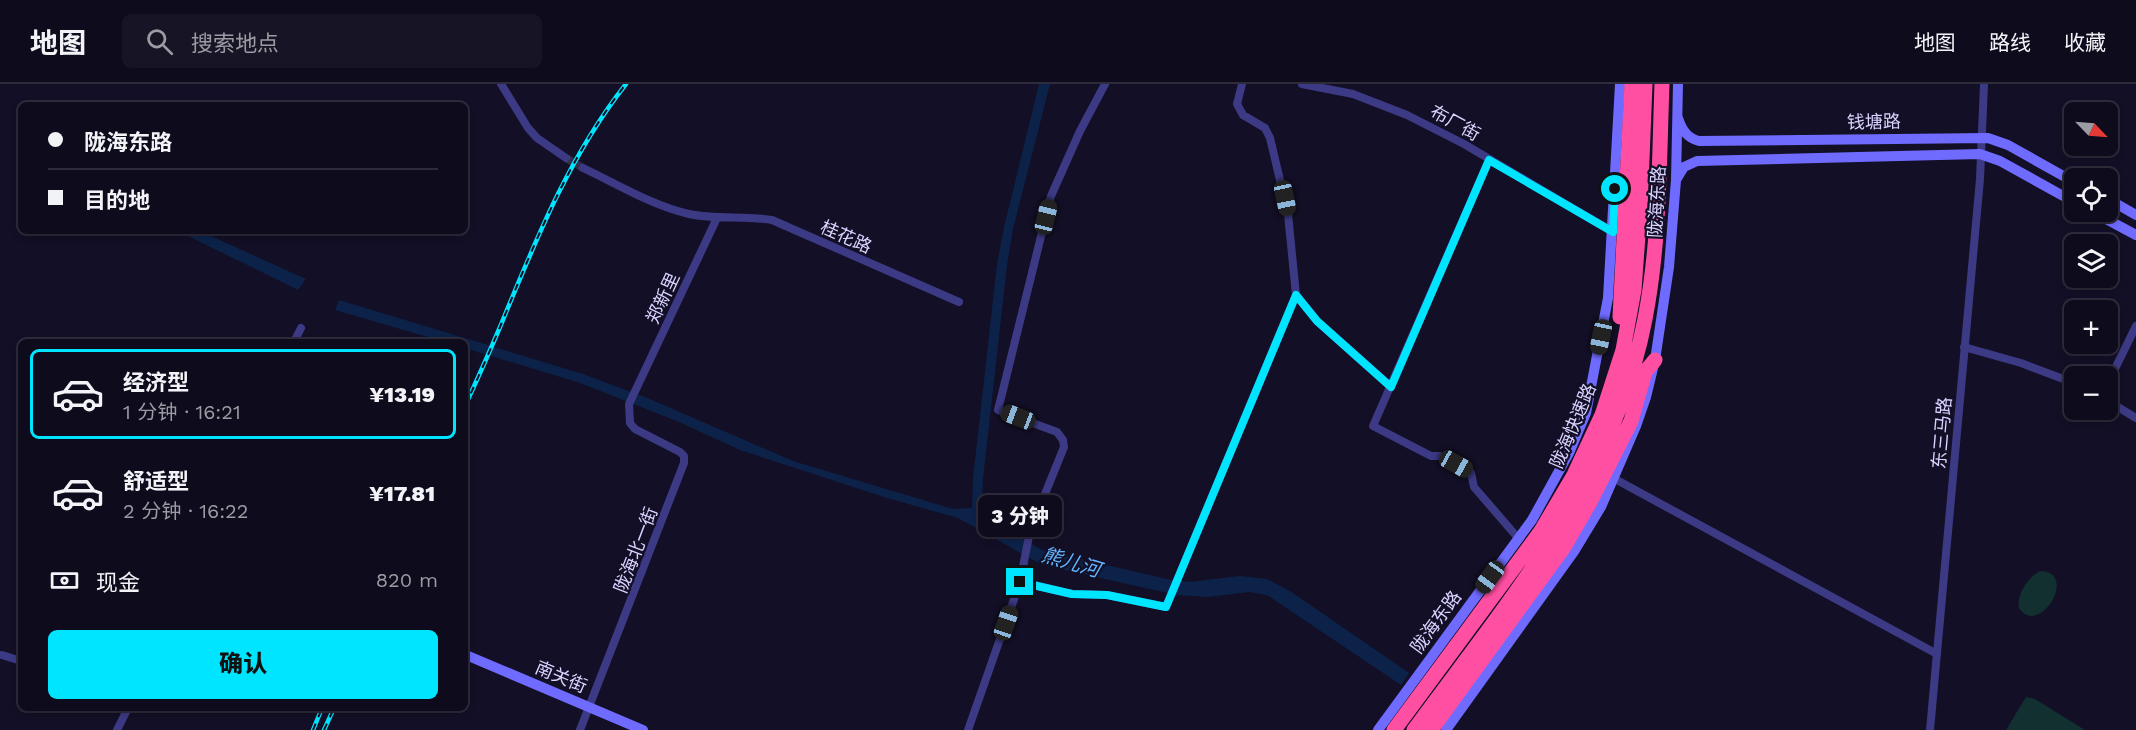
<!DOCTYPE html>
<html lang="zh">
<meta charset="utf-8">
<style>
body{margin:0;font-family:"Work Sans","Noto Sans SC",sans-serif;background:#171425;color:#f1f3f6;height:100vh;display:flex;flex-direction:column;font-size:22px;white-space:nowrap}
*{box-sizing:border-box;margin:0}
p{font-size:20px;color:#9b9ba3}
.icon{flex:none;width:33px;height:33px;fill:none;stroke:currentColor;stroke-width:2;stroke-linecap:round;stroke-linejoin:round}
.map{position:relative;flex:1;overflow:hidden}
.side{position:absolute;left:18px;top:255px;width:450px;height:372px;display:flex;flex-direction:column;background:#0e0b1c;border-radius:9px;box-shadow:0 3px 9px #0003,0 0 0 2px #2e2b3b}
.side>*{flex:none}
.guide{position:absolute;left:18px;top:18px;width:450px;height:132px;border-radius:9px;box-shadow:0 3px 9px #0003,0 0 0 2px #2e2b3b;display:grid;align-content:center;height:132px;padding:0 30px;background:#0e0b1c}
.needle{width:39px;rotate:115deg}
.fabs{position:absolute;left:2064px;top:18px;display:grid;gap:12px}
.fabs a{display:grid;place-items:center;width:54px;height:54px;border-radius:9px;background:#0e0b1c;box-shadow:0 3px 9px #0003,0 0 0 2px #2e2b3b;font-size:30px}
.end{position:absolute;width:27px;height:27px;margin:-14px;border:8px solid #00e5ff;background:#111;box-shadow:0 0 0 3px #111}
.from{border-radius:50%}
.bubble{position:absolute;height:42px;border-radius:9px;background:#0e0b1c;box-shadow:0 3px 9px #0003,0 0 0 2px #2e2b3b;font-size:20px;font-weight:800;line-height:42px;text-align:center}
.car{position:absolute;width:18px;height:36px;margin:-18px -9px;border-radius:8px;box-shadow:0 0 4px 2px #0007;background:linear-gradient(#222 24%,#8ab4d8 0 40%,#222 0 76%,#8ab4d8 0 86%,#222 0)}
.guide b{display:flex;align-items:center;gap:21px;height:57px;font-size:22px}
.guide b+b{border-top:2px solid #2e2b3b}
.guide i{width:15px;height:15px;background:#f1f3f6}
ul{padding:10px 0 0;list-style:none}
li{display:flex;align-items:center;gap:18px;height:90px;margin:0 12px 9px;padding:0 18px;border:3px solid transparent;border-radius:9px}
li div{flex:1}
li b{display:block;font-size:22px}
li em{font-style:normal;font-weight:800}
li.selected{border-color:#00e5ff}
li>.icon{width:54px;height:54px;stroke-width:1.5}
.pay{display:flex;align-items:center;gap:15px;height:66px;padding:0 30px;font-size:22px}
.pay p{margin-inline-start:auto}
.action{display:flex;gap:12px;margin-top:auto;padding:12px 30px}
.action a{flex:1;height:69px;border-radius:9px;background:#00e5ff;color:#111;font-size:24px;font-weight:800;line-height:69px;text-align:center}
header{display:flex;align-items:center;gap:36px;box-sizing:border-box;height:84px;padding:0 30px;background:#0e0b1c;border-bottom:2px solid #2e2b3b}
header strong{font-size:28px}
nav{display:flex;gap:33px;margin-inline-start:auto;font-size:21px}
.search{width:420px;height:54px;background:#171425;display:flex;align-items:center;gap:15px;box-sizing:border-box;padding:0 21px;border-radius:9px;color:#9b9ba3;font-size:22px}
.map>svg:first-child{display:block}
.green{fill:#12302f}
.water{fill:#0c2248}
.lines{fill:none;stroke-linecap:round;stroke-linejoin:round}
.street-tunnel{stroke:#312d47;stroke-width:8;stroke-dasharray:8 4;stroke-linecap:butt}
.street{stroke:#3d3a85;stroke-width:8}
.secondary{stroke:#6f6bff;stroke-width:10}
.highway{stroke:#ff4fa3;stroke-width:15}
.rail-casing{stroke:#00e5ff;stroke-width:4.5}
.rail{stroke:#130f26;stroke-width:2;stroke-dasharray:7;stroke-linecap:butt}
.route{stroke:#00e5ff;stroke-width:8}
.labels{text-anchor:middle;stroke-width:4.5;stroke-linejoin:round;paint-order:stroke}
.street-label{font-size:18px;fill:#d9d4ff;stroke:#130f26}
.water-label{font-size:20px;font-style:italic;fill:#62b6ff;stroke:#130f26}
</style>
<header>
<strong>地图</strong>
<div class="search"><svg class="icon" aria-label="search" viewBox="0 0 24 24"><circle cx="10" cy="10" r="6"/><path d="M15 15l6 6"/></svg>搜索地点</div>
<nav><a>地图</a><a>路线</a><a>收藏</a></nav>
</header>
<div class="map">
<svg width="2136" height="646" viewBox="0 0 2136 646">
<rect width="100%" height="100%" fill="#130f26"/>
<path class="green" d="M 2041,487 C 2079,489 2039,554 2019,524 C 2016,511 2029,491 2041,487 Z
M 2026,613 L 2035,615 L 2085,646 L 2006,646 Z"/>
<path class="water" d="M 1039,0 L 1050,0 L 1013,145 L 1007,181 L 983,395 L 982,424 L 986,435 L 1042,466 L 1171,496 L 1189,498 L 1240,492 L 1267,495 L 1293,509 L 1409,589 L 1401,601 L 1267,511 L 1250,508 L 1207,513 L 1177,511 L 1042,481 L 958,434 L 887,414 L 740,366 L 679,338 L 580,299 L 465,264 L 465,258 L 445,258 L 335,226 L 339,216 L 583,290 L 645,313 L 793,377 L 953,425 L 972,424 L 973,394 L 997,180 L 1004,143 Z
M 178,147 L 200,147 L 306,195 L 298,206 Z"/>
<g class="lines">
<path class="street-tunnel" d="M 566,74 L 583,84"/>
<path class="street" d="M 501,0 L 528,44 L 537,54 L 566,74
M 1242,0 L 1237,20 L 1243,31 L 1265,44 L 1270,54 L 1288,130 L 1296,211 L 1317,237 L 1391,303
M 1302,0 L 1353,10 L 1407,31 L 1464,60 L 1613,148
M 1489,76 L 1373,342 L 1431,372 L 1440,372 L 1471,389 L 1474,403 L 1518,454
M 583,84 C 617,100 653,122 689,130 C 717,136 745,131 772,136 L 959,218
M 294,258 L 301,244
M 1964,263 L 2021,279 L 2074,299
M 2108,299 L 2136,242
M 2108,317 L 2136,334
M 1615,395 L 1937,570
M 1020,498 L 1072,510 L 1107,511 L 1166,523 L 1296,211
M 2,571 L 21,577
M 117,646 L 128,624
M 580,646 L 684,379 L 684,372 L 680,368 L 635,345 L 630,339 L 629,320 L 717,134
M 968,646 L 1020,498 L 1030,447 L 1064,363 L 1063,356 L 1057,348 L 998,326 L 1051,112 L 1080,47 L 1105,0
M 1930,646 L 1980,95 L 1984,0"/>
<path class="secondary" d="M 1678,34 C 1682,46 1687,54 1699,57 L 1988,54 L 2008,61 L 2074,98
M 1676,96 L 1684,83 L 1697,77 L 1980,70 L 2000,77 L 2074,118
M 2108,115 L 2136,131
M 2093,128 L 2136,151
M 466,571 L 643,646
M 1378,646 L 1532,436 L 1569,369 L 1586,329 L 1608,214 L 1620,0
M 1446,646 L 1575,466 L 1601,423 L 1636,342 L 1646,313 L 1655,276 L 1669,183 L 1676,96 L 1678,0"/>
<path class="highway" d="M 1620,233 L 1632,0
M 1394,646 L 1541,447 L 1574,391 L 1602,331 L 1623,266 L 1634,206 L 1640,125 L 1645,0
M 1414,646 C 1507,519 1615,394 1645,235 C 1660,158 1659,78 1662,0
M 1431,646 L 1564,463 L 1590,418 L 1631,337 L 1645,288 L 1655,276"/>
<g class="rail-casing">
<path id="rail" d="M 465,322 C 477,296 489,269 500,243 C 535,158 569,72 626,0
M 313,646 L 322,624
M 324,646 L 334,624"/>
</g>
<use href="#rail" class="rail"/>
</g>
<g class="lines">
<path class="route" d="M 1020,498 L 1072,510 L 1107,511 L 1166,523 L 1296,211 L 1317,237 L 1391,303 L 1489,76 L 1613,148 L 1615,105"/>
</g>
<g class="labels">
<g class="street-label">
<text transform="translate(1874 38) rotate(-1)" y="6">钱塘路</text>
<text transform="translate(1455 39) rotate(29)" y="6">布厂街</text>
<text transform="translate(1657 118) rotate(-87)" y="6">陇海东路</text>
<text transform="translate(846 153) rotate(24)" y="6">桂花路</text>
<text transform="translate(663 214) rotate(-65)" y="6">郑新里</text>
<text transform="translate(1573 342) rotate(-67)" y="6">陇海快速路</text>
<text transform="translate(1942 349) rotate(-85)" y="6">东三马路</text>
<text transform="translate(636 466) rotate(-69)" y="6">陇海北一街</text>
<text transform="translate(1436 538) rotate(-54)" y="6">陇海东路</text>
<text transform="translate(561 593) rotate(23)" y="6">南关街</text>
</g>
<g class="water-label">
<text transform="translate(1071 478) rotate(16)" y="7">熊儿河</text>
</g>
</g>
</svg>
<div class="fabs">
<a><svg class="needle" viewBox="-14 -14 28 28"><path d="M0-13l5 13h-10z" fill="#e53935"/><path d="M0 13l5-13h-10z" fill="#9b9ba3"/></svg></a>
<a><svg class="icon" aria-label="locate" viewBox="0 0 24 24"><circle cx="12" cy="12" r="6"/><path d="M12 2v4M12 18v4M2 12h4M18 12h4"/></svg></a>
<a><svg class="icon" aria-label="layers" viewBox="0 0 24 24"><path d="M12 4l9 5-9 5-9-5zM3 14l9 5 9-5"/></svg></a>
<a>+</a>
<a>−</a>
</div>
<i class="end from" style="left:1615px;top:105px"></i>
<i class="end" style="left:1020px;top:498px"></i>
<div class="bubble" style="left:978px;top:411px;width:84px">3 分钟</div>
<i class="car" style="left:1285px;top:114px;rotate:168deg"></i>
<i class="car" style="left:1046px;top:133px;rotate:14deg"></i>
<i class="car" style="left:1601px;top:253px;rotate:192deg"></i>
<i class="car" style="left:1018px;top:333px;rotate:291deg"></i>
<i class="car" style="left:1456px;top:380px;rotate:119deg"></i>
<i class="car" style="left:1490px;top:493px;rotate:216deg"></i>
<i class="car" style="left:1006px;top:539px;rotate:19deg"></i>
<div class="guide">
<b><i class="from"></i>陇海东路</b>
<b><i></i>目的地</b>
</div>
<section class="side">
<ul>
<li class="selected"><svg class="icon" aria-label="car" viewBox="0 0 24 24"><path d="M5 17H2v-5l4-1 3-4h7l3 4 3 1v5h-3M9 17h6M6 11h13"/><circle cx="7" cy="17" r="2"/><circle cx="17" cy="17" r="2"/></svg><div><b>经济型</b><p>1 分钟 · 16:21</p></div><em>¥13.19</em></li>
<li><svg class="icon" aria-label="car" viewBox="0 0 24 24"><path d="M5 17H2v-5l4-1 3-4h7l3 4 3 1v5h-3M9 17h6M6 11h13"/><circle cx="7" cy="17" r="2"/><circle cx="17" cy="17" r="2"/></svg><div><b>舒适型</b><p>2 分钟 · 16:22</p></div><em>¥17.81</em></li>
</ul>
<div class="pay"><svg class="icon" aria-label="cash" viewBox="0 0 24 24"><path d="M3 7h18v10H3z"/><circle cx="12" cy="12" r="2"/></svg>现金<p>820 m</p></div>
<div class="action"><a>确认</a></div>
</section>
</div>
